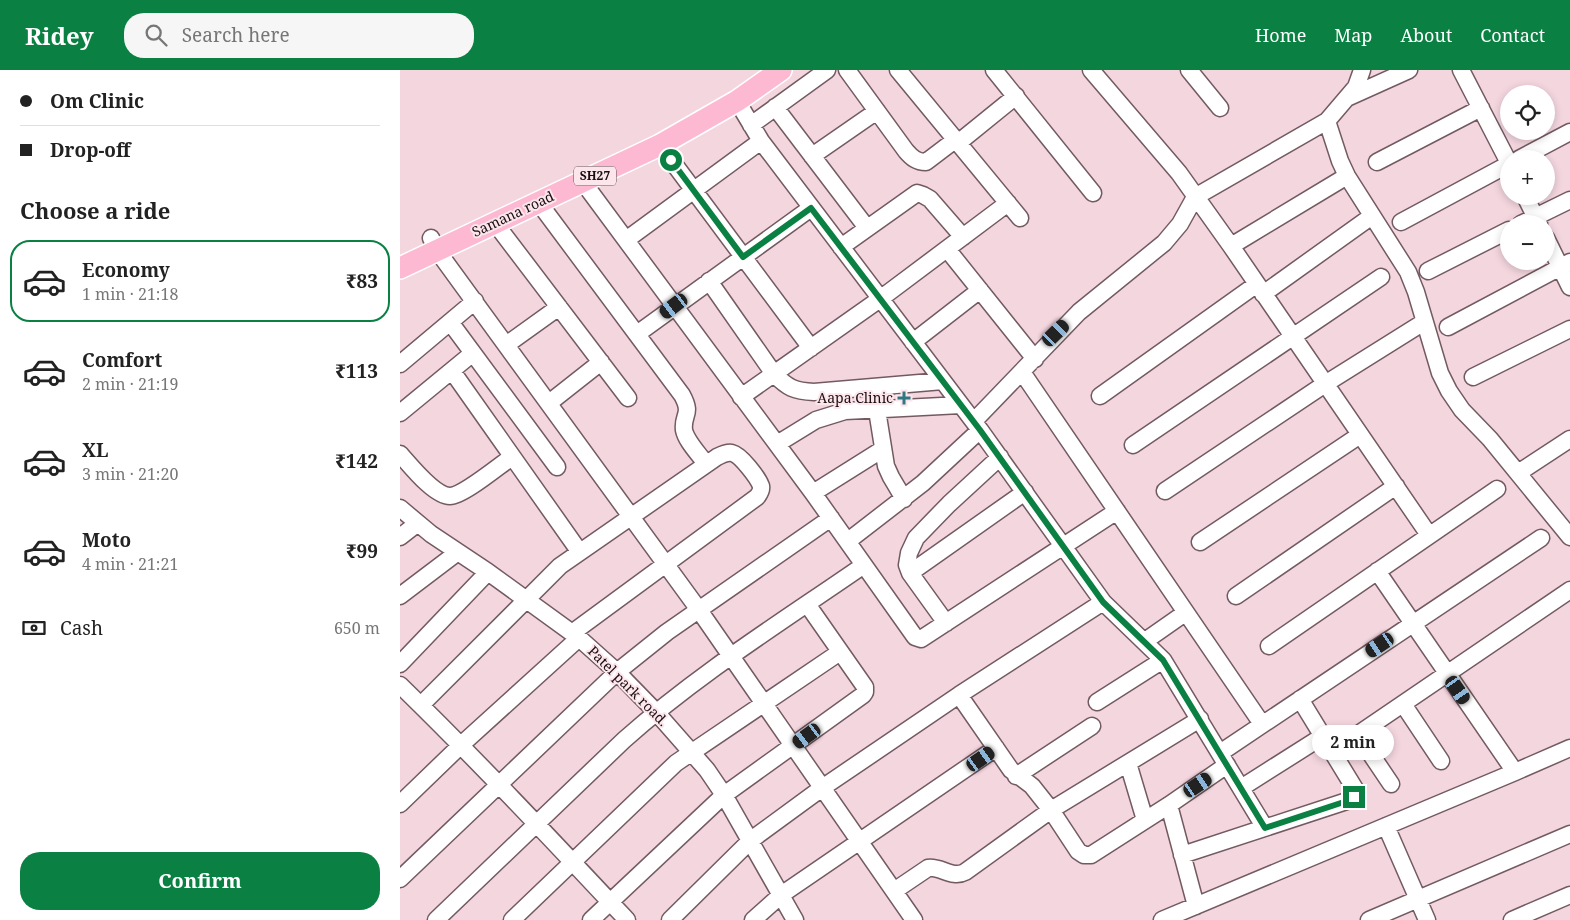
<!DOCTYPE html>
<meta charset="utf-8">
<style>
body{margin:0;font-family:"Noto Serif",serif;background:#f6f6f6;color:#222;height:100vh;display:flex;flex-direction:column;font-size:19px;white-space:nowrap}
*{box-sizing:border-box;margin:0}
p{font-size:16px;color:#767676}
.icon{flex:none;width:28px;height:28px;fill:none;stroke:currentColor;stroke-width:2;stroke-linecap:round;stroke-linejoin:round}
.map{position:relative;flex:1;overflow:hidden}
.drawer{display:flex;flex-direction:column;background:#fff;width:400px}
.drawer>*{flex:none}
.banner{display:grid;align-content:center;height:110px;padding:0 20px;background:#fff}
.tools{position:absolute;left:1100px;top:15px;display:grid;gap:10px}
.tools a{display:grid;place-items:center;width:55px;height:55px;border-radius:50%;background:#fff;box-shadow:0 2px 8px #0003;font-size:25px}
.end{position:absolute;width:22px;height:22px;margin:-11px;border:6px solid #0b8043;background:#fff;box-shadow:0 0 0 2px #fff}
.from{border-radius:50%}
.bubble{position:absolute;height:35px;border-radius:18px;background:#fff;box-shadow:0 2px 8px #0003;font-size:16px;font-weight:700;line-height:35px;text-align:center}
.car{position:absolute;width:15px;height:30px;margin:-15px -8px;border-radius:6px;box-shadow:0 0 4px 1px #0007;background:linear-gradient(#222 24%,#8ab4d8 0 40%,#222 0 76%,#8ab4d8 0 86%,#222 0)}
.banner b{display:flex;align-items:center;gap:18px;height:48px;font-size:19px}
.banner b+b{border-top:1px solid #e0e0e0}
.banner i{width:12px;height:12px;background:#222}
ul{padding:0;list-style:none}
li{display:flex;align-items:center;gap:15px;height:82px;margin:0 10px 8px;padding:0 10px;border:2px solid transparent;border-radius:20px}
li div{flex:1}
li b{display:block;font-size:19px}
li em{font-style:normal;font-weight:700}
li.current{border-color:#0b8043}
li>.icon{width:45px;height:45px;stroke-width:1.5}
h2{padding:0 20px;font-size:22px;line-height:60px}
.pay{display:flex;align-items:center;gap:12px;height:55px;padding:0 20px;font-size:19px}
.pay p{margin-inline-start:auto}
.cta{display:flex;gap:10px;margin-top:auto;padding:10px 20px}
.cta a{flex:1;height:58px;border-radius:20px;background:#0b8043;color:#fff;font-size:20px;font-weight:700;line-height:58px;text-align:center}
header{display:flex;align-items:center;gap:30px;box-sizing:border-box;height:70px;padding:0 25px;background:#0b8043;color:#fff}
header strong{font-size:24px}
nav{display:flex;gap:28px;margin-inline-start:auto;font-size:18px}
.search{width:350px;height:45px;background:#f6f6f6;display:flex;align-items:center;gap:12px;box-sizing:border-box;padding:0 18px;border-radius:20px;color:#767676;font-size:19px}
main{display:flex;flex:1;min-height:0}
.map>svg:first-child{display:block}
.lines{fill:none;stroke-linecap:round;stroke-linejoin:round}
.minor-casing{stroke:#735a61;stroke-width:19}
.major-casing{stroke:#fff;stroke-width:24}
.minor{stroke:#fff;stroke-width:16}
.major{stroke:#feb9d2;stroke-width:21}
.route{stroke:#0b8043;stroke-width:6}
.poi-dot{fill:#2f7781;stroke:#fde5ec;stroke-width:2}
.labels{text-anchor:middle;stroke-width:4;stroke-linejoin:round;paint-order:stroke}
.shield{fill:#fde5ec;stroke:#5d4f53;stroke-width:1}
.shield-label{font-size:12px;font-weight:bold;fill:#180f12}
.street-label{font-size:14px;fill:#180f12;stroke:#fde5ec}
.poi-label{font-size:14px;fill:#180f12;stroke:#fde5ec;text-anchor:end}
</style>
<header>
<strong>Ridey</strong>
<div class="search"><svg class="icon" aria-label="search" viewBox="0 0 24 24"><circle cx="10" cy="10" r="6"/><path d="M15 15l6 6"/></svg>Search here</div>
<nav><a>Home</a><a>Map</a><a>About</a><a>Contact</a></nav>
</header>
<main>
<section class="drawer">
<div class="banner">
<b><i class="from"></i>Om Clinic</b>
<b><i></i>Drop-off</b>
</div>
<h2>Choose a ride</h2>
<ul>
<li class="current"><svg class="icon" aria-label="car" viewBox="0 0 24 24"><path d="M5 17H2v-5l4-1 3-4h7l3 4 3 1v5h-3M9 17h6M6 11h13"/><circle cx="7" cy="17" r="2"/><circle cx="17" cy="17" r="2"/></svg><div><b>Economy</b><p>1 min · 21:18</p></div><em>₹83</em></li>
<li><svg class="icon" aria-label="car" viewBox="0 0 24 24"><path d="M5 17H2v-5l4-1 3-4h7l3 4 3 1v5h-3M9 17h6M6 11h13"/><circle cx="7" cy="17" r="2"/><circle cx="17" cy="17" r="2"/></svg><div><b>Comfort</b><p>2 min · 21:19</p></div><em>₹113</em></li>
<li><svg class="icon" aria-label="car" viewBox="0 0 24 24"><path d="M5 17H2v-5l4-1 3-4h7l3 4 3 1v5h-3M9 17h6M6 11h13"/><circle cx="7" cy="17" r="2"/><circle cx="17" cy="17" r="2"/></svg><div><b>XL</b><p>3 min · 21:20</p></div><em>₹142</em></li>
<li><svg class="icon" aria-label="car" viewBox="0 0 24 24"><path d="M5 17H2v-5l4-1 3-4h7l3 4 3 1v5h-3M9 17h6M6 11h13"/><circle cx="7" cy="17" r="2"/><circle cx="17" cy="17" r="2"/></svg><div><b>Moto</b><p>4 min · 21:21</p></div><em>₹99</em></li>
</ul>
<div class="pay"><svg class="icon" aria-label="cash" viewBox="0 0 24 24"><path d="M3 7h18v10H3z"/><circle cx="12" cy="12" r="2"/></svg>Cash<p>650 m</p></div>
<div class="cta"><a>Confirm</a></div>
</section>
<div class="map">
<svg width="1170" height="850" viewBox="0 0 1170 850">
<rect width="100%" height="100%" fill="#f4d6df"/>
<g class="lines">
<g class="minor-casing">
<path id="minor" d="M 447,0 L 506,81 C 512,88 517,92 526,92 L 555,70
M 498,0 L 620,148
M 594,0 L 693,123
M 691,0 L 779,103 L 831,176 L 1029,465
M 789,0 L 820,38
M 1061,0 L 1109,93
M 949,27 L 1009,0
M 337,31 L 361,71 L 580,360 L 703,532 L 763,590 L 865,758
M 375,37 L 467,158
M 927,51 L 940,91 L 947,106 L 1008,202 L 1016,222 L 1040,303 L 1049,321 L 1062,340 L 1090,369 L 1170,467
M 351,55 L 427,0
M 558,73 L 616,26
M 260,75 L 411,278
M 412,86 L 477,41
M 1119,89 L 1170,62
M 977,92 L 1081,38
M 183,112 L 413,423 L 515,567 L 521,569 L 717,441
M 1125,126 L 1139,154
M 139,133 L 282,325 C 293,345 282,344 284,360 C 286,371 299,384 306,394
M 1001,152 L 1109,94
M 95,153 L 228,328
M 1121,154 L 1170,130
M 31,168 L 36,179 L 299,540 L 514,850
M 1146,168 L 1170,217
M 226,170 L 361,71
M 831,176 L 947,106
M 441,177 L 517,123 L 523,125 L 530,129 L 563,167
M 547,179 L 635,289
M 1028,201 L 1109,160
M 309,211 L 374,304 C 388,318 394,321 414,322 L 543,311
M 863,224 L 972,146
M 50,252 L 157,397
M 1048,257 L 1170,192
M 237,264 L 411,138
M 513,272 L 580,220
M 106,275 L 159,237
M 0,294 L 75,231
M 52,301 L 179,481
M 622,302 L 862,654
M 1073,307 L 1170,259
M 700,326 L 857,214
M 341,327 L 480,229 L 608,133
M 149,333 L 201,292
M 477,340 L 486,396 L 491,407 L 504,429
M 0,343 L 73,283
M 574,351 L 679,242 L 764,173 L 780,154 L 795,127 L 927,51 L 956,17 L 962,0
M 377,374 L 416,350 L 445,341 L 561,335
M 733,375 L 981,207
M 0,384 C 10,395 34,426 50,426 C 63,426 100,395 112,387
M 1118,403 L 1170,369
M 765,421 L 925,314 L 1024,252
M 413,423 L 483,379
M 0,438 L 31,464 L 88,502 L 179,568 L 217,602 L 256,642 L 307,700 L 324,725 L 395,850
M 0,467 L 18,453
M 448,471 L 523,413 L 580,360
M 800,472 L 960,365
M 977,501 L 1115,702
M 510,503 L 625,422
M 0,526 L 58,482
M 836,526 L 996,416
M 546,553 L 510,503 L 507,495 L 509,483 L 516,468 L 549,434 L 600,387
M 745,571 L 785,543
M 869,576 L 1097,419
M 0,594 L 88,502
M 0,615 C 78,691 152,770 227,850
M 559,625 L 611,700 L 632,716 L 651,740 L 678,781 L 684,785 L 691,785 L 769,735 L 827,695
M 697,632 L 763,590
M 1003,634 L 1041,691
M 21,635 L 160,496 L 317,387 C 321,385 327,382 332,383 C 341,385 358,408 361,416 C 362,421 359,424 357,427 L 172,563
M 958,665 L 991,714
M 932,682 L 1170,520
M 820,683 L 1141,468
M 728,693 L 745,750
M 616,706 L 692,656
M 841,718 L 923,666
M 0,734 L 61,675 L 179,568
M 769,735 L 796,836
M 986,756 L 1027,850
M 782,785 L 950,730 L 954,727 L 955,719 L 900,629
M 0,809 L 217,602 L 267,562 L 431,448
M 494,821 L 528,798 C 541,796 552,809 565,802 L 651,740 L 800,649
M 36,850 L 224,670 C 298,604 383,551 464,495
M 112,850 L 276,693 L 440,582
M 191,850 L 324,725 L 463,625 L 465,622 L 465,617 L 407,534
M 270,850 L 351,770 L 422,718 L 559,625 L 703,532
M 353,850 L 381,825 L 596,678
M 762,850 L 1115,702 L 1170,678
M 969,850 L 1170,764
M 1112,850 L 1170,825"/>
</g>
<g class="major-casing">
<path id="major" d="M 0,198 L 260,75 L 337,31 L 381,0"/>
</g>
<use href="#minor" class="minor"/>
<use href="#major" class="major"/>
</g>
<g class="lines">
<path class="route" d="M 271,90 L 343,187 L 411,138 L 580,360 L 703,532 L 763,590 L 865,758 L 950,730 L 954,727"/>
</g>
<path class="poi-dot" d="M501.5 320.5h5v5h5v5h-5v5h-5v-5h-5v-5h5z"/>
<g class="labels">
<rect class="shield" x="174" y="96.5" width="42" height="19" rx="4"/>
<g class="shield-label">
<text x="195" y="110">SH27</text>
</g>
<g class="street-label">
<text transform="translate(113 144) rotate(-25)" y="5">Samana road</text>
<text transform="translate(228 616) rotate(45)" y="5">Patel park road.</text>
</g>
<g class="poi-label">
<text x="493" y="333">Aapa Clinic</text>
</g>
</g>
</svg>
<div class="tools">
<a><svg class="icon" aria-label="locate" viewBox="0 0 24 24"><circle cx="12" cy="12" r="6"/><path d="M12 2v4M12 18v4M2 12h4M18 12h4"/></svg></a>
<a>+</a>
<a>−</a>
</div>
<i class="end from" style="left:271px;top:90px"></i>
<i class="end" style="left:954px;top:727px"></i>
<div class="bubble" style="left:912px;top:655px;width:82px">2 min</div>
<i class="car" style="left:274px;top:236px;rotate:233deg"></i>
<i class="car" style="left:656px;top:263px;rotate:46deg"></i>
<i class="car" style="left:980px;top:575px;rotate:236deg"></i>
<i class="car" style="left:1058px;top:620px;rotate:145deg"></i>
<i class="car" style="left:407px;top:666px;rotate:234deg"></i>
<i class="car" style="left:581px;top:689px;rotate:55deg"></i>
<i class="car" style="left:798px;top:715px;rotate:56deg"></i>
</div>
</main>
